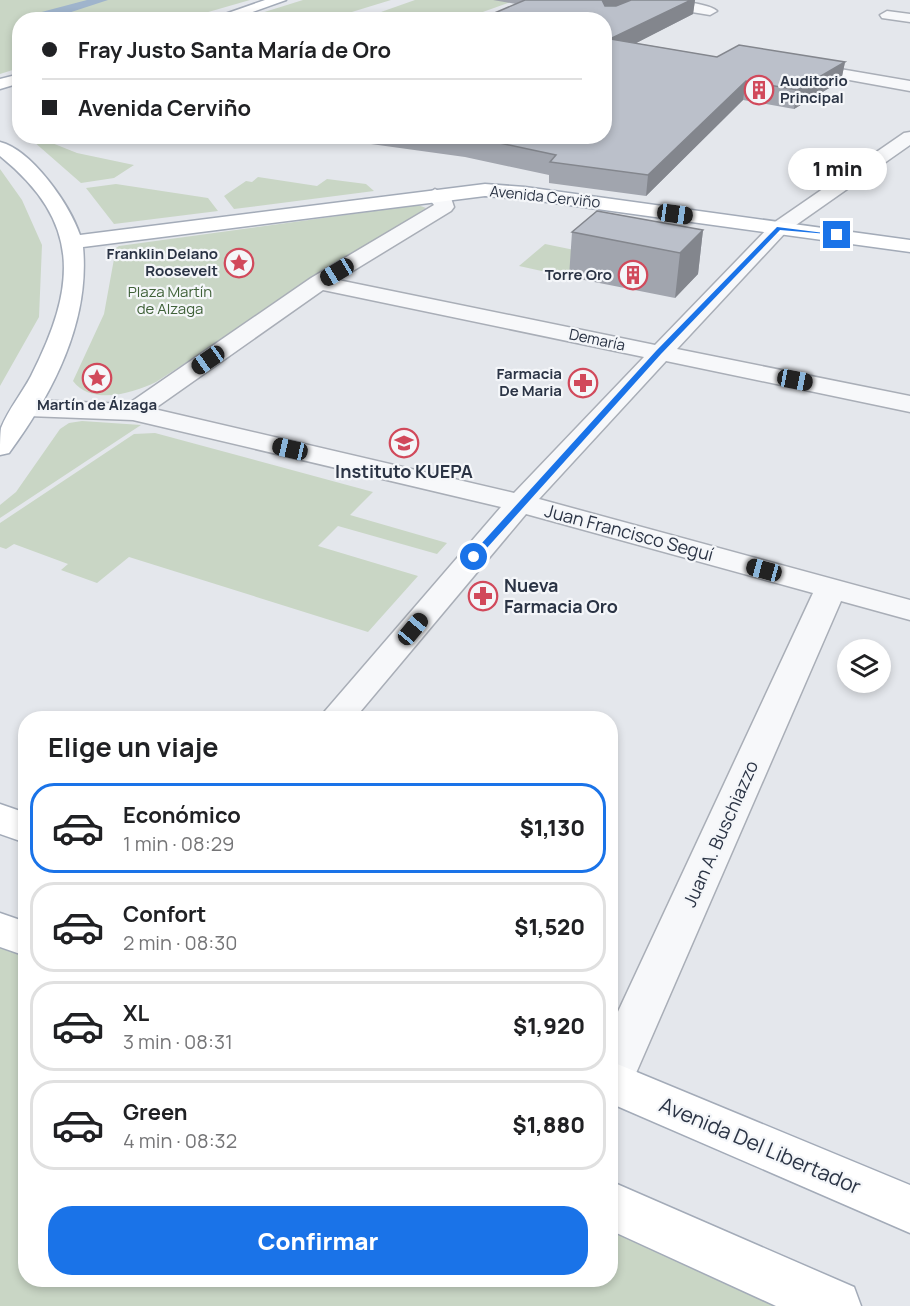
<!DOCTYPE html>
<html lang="es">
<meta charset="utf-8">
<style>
body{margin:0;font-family:Manrope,sans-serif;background:#f6f6f6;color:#202124;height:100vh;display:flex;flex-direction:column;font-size:22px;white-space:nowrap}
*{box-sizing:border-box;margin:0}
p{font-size:20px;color:#757577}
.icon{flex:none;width:33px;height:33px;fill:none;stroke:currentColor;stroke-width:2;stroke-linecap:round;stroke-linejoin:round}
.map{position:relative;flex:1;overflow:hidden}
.drawer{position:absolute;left:18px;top:711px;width:600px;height:576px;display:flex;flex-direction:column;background:#fff;border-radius:24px;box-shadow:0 3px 9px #0003}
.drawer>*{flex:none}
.banner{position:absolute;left:12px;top:12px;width:600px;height:132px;border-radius:24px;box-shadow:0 3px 9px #0003;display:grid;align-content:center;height:132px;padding:0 30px;background:#fff}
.buttons{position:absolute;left:837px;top:639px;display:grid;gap:12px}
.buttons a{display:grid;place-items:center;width:54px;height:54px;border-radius:50%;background:#fff;box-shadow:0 3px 9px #0003;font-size:30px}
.end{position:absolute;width:27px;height:27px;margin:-14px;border:8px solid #1a73e8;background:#fff;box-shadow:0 0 0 3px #fff}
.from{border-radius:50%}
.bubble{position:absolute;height:42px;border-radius:21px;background:#fff;box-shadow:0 3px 9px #0003;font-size:20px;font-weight:800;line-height:42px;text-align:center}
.car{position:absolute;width:18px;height:36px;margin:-18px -9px;border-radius:8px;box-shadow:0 0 4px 2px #0007;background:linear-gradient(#222 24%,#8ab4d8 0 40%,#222 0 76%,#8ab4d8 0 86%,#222 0)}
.banner b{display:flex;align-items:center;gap:21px;height:57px;font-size:22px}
.banner b+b{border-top:2px solid #e0e0e0}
.banner i{width:15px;height:15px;background:#202124}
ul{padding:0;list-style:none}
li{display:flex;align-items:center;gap:18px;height:90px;margin:0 12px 9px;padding:0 18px;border:3px solid #e0e0e0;border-radius:24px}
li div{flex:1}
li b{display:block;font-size:22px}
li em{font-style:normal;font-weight:800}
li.selected{border-color:#1a73e8}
li>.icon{width:54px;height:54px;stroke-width:1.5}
h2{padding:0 30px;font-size:27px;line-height:72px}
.cta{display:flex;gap:12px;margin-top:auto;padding:12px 30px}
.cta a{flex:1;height:69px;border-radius:24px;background:#1a73e8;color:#fff;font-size:24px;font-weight:800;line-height:69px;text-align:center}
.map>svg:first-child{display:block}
.green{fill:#c9d6c5}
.water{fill:#9fb4cc}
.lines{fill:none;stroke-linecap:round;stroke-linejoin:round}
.minor-casing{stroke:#a9aeb7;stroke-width:3}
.major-casing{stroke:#a3abb8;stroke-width:3}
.minor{fill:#f7f8fa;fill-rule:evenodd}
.major{fill:#fff;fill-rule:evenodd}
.wall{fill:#a1a5ae}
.shaded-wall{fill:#83868d}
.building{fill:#bbc0ca;stroke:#83868d;stroke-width:1.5}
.route{fill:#1a73e8}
.labels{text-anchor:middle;stroke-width:4.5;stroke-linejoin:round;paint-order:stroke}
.far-poi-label{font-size:15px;font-weight:bold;fill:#2b3445;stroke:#f4f6f9;text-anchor:end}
.far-street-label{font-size:15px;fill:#2b3445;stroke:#f4f6f9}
.far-park-label{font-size:15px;fill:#3f6138;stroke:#f4f6f9}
.poi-label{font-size:18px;font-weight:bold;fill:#2b3445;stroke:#f4f6f9}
.street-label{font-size:18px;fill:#2b3445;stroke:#f4f6f9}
.near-street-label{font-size:21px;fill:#2b3445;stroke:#f4f6f9}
</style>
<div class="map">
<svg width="910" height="1306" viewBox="0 0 910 1306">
<rect width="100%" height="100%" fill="#e4e7ec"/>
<path class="green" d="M 0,0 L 250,0 L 184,19 L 20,20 L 19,68 L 0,74 Z
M 303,0 L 391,0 L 329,19 L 239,20 Z
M 415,0 L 516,0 L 466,18 L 364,18 Z
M 42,139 L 77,153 L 134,165 L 114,178 L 81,183 L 33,141 Z
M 0,169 L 22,200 L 42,245 L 39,317 L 0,386 Z
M 258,177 L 317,186 L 327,179 L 366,184 L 374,191 L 234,209 L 224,196 L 246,181 L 252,182 Z
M 116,184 L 208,198 L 218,211 L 114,224 L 86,188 Z
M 418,205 L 426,208 L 156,382 C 133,393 92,406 73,381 L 104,314 L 116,248 L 119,246 Z
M 545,244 L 594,254 L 569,277 L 519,266 Z
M 82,421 L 141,425 L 0,518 L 0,505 L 16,492 L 60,429 L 69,423 Z
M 155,433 L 373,492 L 350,515 L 447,543 L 437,554 L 338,526 L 318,546 L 418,576 L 368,632 L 129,557 L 97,583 L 61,570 L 68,564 L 14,544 L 6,549 L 0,547 L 0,523 L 134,434 Z
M 0,942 L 25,954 L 26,1280 L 610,1280 L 611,1225 L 785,1306 L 0,1306 Z"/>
<path class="water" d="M 87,0 L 108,0 L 53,18 L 23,19 L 34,14 Z"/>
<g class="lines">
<g class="minor-casing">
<path id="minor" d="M 636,0 C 654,0 704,0 717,11 L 710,15 L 643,4 Z
M 887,11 L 910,14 L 910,22 L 882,18 L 880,15 Z
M 805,63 L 910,81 L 910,91 L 800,71 L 797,68 Z
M 910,132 L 910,145 L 786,232 L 677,349 L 910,396 L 910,412 L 666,361 L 539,499 L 910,600 L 910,620 L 841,601 L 633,1080 L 626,1094 L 610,1100 L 610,1029 L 813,593 L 526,514 L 355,718 L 319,718 L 501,507 L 133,420 L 28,416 L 19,413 L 15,408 L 19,403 L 28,400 L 128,404 L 311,278 L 434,205 L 426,195 L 435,189 L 451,198 L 454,207 L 451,211 L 338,280 L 655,345 L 772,224 L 904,133 ZM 323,290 L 644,357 L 514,493 L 154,409 Z"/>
</g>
<g class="major-casing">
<path id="major" d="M 265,0 L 286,0 L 230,20 L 208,20 Z
M 20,74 L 20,83 L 0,89 L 0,79 Z
M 0,142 C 32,150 70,205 80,235 L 485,184 L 525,187 L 910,240 L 910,252 L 525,199 L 485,196 L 83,247 C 90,322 53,393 9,453 L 0,455 C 0,447 0,435 1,428 C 8,410 22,393 31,376 C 76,287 83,223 0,156 Z
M 0,804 L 26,813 L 26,843 L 0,834 Z
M 0,913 L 26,922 L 26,956 L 0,947 Z
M 610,1061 L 910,1185 L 910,1233 L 610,1103 Z
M 610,1181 L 854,1287 L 861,1306 L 776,1306 L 610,1230 Z"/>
</g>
<use href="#minor" class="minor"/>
<use href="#major" class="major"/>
</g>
<path class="wall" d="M 493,0 L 695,0 L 693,14 L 636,43 L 717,57 L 845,62 L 841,81 L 794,109 L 743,100 L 646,196 L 549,183 L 549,175 L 465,157 L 313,136 L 604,136 L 516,4 Z
M 703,230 L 698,274 L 675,298 L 569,277 L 572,232 Z"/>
<path class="shaded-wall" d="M 602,0 L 631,0 L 601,16 Z
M 691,0 L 695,0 L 693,14 L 609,57 L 610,39 Z
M 845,62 L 841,81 L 794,109 L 797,90 Z
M 746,81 L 743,100 L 646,196 L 648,175 Z
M 703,230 L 698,274 L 675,298 L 680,253 Z"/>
<path class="building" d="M 525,0 L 602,0 L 605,6 L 616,6 L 631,0 L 691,0 L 610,39 L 717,57 L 739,45 L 845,62 L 797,90 L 746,81 L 648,175 L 550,162 L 556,155 L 467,136 L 604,136 L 604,20 L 478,20 Z
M 296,14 L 331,20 L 277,20 Z
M 597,211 L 703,230 L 680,253 L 572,232 Z"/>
<path class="route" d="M 777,227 L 840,235 L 780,230 L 661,354 L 477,559 L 471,559 L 471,555 L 656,351 Z"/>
<defs>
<g id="building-ring" transform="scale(1.5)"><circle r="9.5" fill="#f4f6f9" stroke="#d1495b" stroke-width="1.5"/><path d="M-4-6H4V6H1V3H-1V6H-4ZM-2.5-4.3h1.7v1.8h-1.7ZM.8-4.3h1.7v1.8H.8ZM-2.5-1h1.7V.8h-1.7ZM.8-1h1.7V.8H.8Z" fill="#d1495b"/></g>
<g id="sight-ring" transform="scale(1.5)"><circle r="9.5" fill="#f4f6f9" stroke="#d1495b" stroke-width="1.5"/><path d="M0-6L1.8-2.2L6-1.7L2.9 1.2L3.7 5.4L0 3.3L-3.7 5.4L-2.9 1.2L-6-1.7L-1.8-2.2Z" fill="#d1495b"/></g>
<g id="pharmacy-ring" transform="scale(1.5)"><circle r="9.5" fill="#f4f6f9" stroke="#d1495b" stroke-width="1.5"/><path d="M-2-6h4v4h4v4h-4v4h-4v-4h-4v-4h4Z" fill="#d1495b"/></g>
<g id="school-ring" transform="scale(1.5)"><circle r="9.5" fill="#f4f6f9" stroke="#d1495b" stroke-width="1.5"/><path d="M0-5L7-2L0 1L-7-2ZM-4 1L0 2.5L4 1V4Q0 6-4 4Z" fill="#d1495b"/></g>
</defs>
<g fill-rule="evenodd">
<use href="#building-ring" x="759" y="90"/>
<use href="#sight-ring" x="239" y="263"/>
<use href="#building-ring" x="633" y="275"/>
<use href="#sight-ring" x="97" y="378"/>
<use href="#pharmacy-ring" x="583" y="383"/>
<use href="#school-ring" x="404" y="443"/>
<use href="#pharmacy-ring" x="483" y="596"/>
</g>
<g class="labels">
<g class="far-poi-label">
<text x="780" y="86" text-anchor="start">Auditorio<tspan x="780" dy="17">Principal</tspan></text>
<text x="218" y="259">Franklin Delano<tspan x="218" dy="17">Roosevelt</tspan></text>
<text x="612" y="280">Torre Oro</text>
<text x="562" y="379">Farmacia<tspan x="562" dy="17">De Maria</tspan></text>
<text x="97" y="410" text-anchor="middle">Martín de Álzaga</text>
</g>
<g class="far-street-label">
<text transform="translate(545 197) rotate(6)" y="5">Avenida Cerviño</text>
<text transform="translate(597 340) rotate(12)" y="5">Demaría</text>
</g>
<g class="far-park-label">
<text x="170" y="297">Plaza Martín<tspan x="170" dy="17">de Alzaga</tspan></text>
</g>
<g class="poi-label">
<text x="404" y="478">Instituto KUEPA</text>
<text x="504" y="592" text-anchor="start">Nueva<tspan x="504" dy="21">Farmacia Oro</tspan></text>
</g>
<g class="street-label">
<text transform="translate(629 533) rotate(15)" y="6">Juan Francisco Seguí</text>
<text transform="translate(721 834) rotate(-66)" y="6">Juan A. Buschiazzo</text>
</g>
<g class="near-street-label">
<text transform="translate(760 1146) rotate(23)" y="7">Avenida Del Libertador</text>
</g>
</g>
</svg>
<div class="buttons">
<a><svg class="icon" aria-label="layers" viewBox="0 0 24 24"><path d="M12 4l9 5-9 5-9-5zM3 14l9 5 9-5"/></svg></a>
</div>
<i class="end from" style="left:474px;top:557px"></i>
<i class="end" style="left:837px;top:235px"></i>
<div class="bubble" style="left:788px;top:148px;width:99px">1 min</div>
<i class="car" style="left:675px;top:214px;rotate:98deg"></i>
<i class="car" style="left:337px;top:272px;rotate:239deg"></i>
<i class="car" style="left:208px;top:360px;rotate:235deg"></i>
<i class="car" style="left:795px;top:380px;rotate:101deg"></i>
<i class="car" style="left:290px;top:449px;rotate:283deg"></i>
<i class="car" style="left:764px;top:570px;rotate:285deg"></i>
<i class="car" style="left:413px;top:629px;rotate:40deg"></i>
<div class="banner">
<b><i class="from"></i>Fray Justo Santa María de Oro</b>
<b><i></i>Avenida Cerviño</b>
</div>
<section class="drawer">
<h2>Elige un viaje</h2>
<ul>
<li class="selected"><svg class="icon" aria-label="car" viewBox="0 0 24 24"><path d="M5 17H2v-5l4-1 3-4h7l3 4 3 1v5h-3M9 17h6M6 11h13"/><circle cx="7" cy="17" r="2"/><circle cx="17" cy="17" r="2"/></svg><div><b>Económico</b><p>1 min · 08:29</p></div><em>$1,130</em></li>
<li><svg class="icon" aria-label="car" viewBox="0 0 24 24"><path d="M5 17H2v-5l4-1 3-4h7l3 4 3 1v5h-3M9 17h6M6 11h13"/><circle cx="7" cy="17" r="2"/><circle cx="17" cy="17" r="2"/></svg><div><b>Confort</b><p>2 min · 08:30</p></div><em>$1,520</em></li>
<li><svg class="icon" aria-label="car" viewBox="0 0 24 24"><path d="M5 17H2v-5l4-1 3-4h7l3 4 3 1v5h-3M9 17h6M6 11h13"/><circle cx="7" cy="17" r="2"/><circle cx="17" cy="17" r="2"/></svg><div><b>XL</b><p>3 min · 08:31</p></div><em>$1,920</em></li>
<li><svg class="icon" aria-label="car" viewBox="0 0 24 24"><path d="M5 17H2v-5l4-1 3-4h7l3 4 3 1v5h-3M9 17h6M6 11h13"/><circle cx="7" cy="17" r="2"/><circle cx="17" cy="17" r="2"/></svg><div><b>Green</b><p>4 min · 08:32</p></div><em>$1,880</em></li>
</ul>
<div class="cta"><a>Confirmar</a></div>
</section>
</div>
